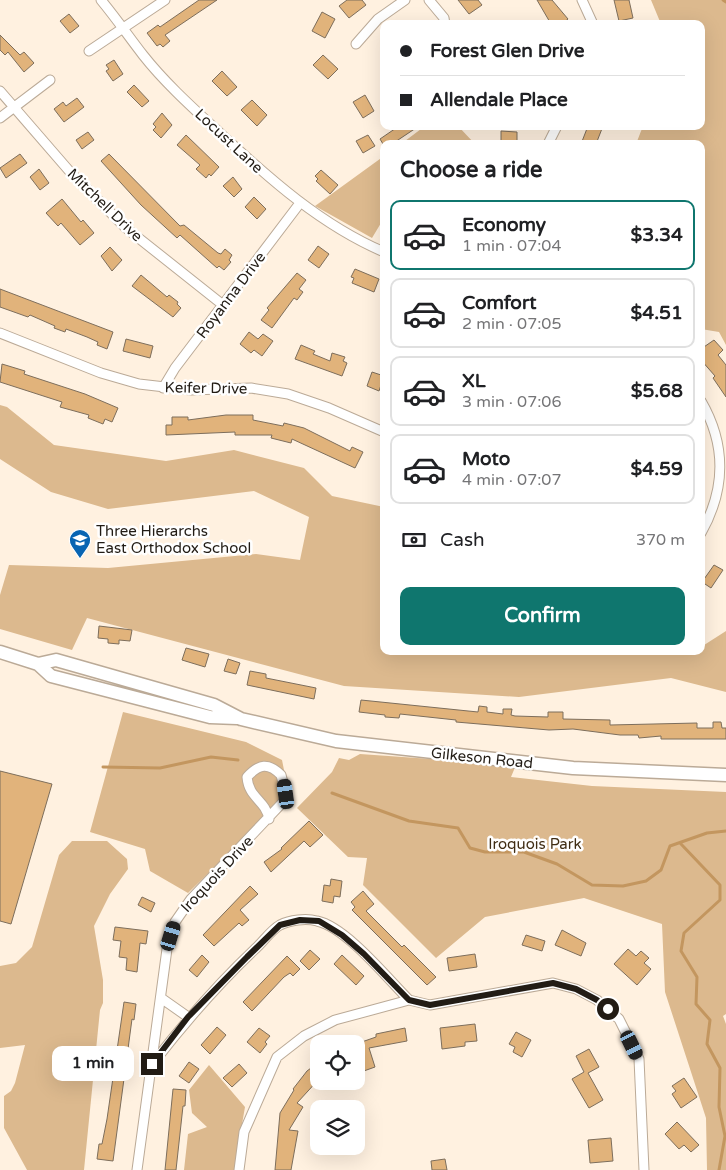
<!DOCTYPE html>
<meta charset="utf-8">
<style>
body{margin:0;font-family:"Varela Round",sans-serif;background:#f2f2f2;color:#202124;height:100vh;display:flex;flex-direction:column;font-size:19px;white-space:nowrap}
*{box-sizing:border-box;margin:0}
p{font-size:16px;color:#757577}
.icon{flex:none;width:28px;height:28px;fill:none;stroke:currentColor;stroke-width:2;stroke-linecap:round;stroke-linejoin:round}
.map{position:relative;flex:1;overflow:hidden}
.details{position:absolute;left:380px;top:140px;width:325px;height:515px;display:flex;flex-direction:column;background:#fff;border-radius:10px;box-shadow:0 5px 20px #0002}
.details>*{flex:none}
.banner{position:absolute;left:380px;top:20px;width:325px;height:110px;border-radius:10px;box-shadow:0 5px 20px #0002;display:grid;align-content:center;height:110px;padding:0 20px;background:#fff}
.buttons{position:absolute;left:310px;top:1035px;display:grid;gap:10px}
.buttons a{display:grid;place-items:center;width:55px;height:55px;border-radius:10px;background:#fff;box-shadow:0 5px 20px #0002;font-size:25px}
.end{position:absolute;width:22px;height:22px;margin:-11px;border:6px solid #221c15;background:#fff;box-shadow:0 0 0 2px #fff}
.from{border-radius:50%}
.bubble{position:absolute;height:35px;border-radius:10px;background:#fff;box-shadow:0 5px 20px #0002;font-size:16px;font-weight:800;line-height:35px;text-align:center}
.car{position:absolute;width:15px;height:30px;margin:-15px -8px;border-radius:6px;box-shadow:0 0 4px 1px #0007;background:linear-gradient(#222 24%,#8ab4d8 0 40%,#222 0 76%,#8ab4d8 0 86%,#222 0)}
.banner b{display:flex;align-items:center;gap:18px;height:48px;font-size:19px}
.banner b+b{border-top:1px solid #e0e0e0}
.banner i{width:12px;height:12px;background:#202124}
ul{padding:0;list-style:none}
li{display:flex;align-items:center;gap:15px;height:70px;margin:0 10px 8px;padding:0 10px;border:2px solid #e0e0e0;border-radius:10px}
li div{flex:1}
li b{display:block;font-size:19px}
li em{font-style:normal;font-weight:800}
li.selected{border-color:#0f766e}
li>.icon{width:45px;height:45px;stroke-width:1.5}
h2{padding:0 20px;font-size:22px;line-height:60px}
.pay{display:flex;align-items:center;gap:12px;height:55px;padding:0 20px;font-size:19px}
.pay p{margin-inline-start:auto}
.cta{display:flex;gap:10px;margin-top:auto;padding:10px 20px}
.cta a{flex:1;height:58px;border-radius:10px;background:#0f766e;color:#fff;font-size:20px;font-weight:800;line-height:58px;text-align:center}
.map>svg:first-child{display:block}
.green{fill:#dcb98e}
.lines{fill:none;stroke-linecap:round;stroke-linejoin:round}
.stream{stroke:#c3965f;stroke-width:3}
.building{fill:#e1b37b;stroke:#7d6e5c}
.street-casing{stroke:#bbaa97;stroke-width:11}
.secondary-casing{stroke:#bbaa97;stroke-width:15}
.street{stroke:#fff;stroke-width:9}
.secondary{stroke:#fff;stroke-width:12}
.route{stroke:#221c15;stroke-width:6}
.labels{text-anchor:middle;stroke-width:5;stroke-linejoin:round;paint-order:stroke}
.street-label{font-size:15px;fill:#221c15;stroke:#fff}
.poi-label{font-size:15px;fill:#221c15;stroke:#fff;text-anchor:start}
.park-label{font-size:15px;fill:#402d14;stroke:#fff}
</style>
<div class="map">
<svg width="726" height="1170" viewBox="0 0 726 1170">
<rect width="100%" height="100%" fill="#fff1e0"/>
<path class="green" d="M 651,0 L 726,0 L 726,345 L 719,332 L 701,329 L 701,144 L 636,144 L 643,126 L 701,126 L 701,24 L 661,24 Z
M 425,126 L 458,126 L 475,144 L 401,144 Z
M 384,156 L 384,218 L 372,238 L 315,206 Z
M 0,405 L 7,407 L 54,445 L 166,461 L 234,450 L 304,468 L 332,496 L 384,507 L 384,651 L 692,653 L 701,651 L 701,647 L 726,631 L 726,692 L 671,678 L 519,697 L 344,686 L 87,618 L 72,650 L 0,629 L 0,595 L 9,565 L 108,568 L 256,554 L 300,560 L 309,517 L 254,491 L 108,509 L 51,492 L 0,459 Z
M 123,712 L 246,742 L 282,760 L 289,795 L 188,893 L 150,871 L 145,849 L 90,832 Z
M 360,754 L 516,765 L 511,777 L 592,786 L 726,792 L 726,1014 L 723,1016 L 726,1024 L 726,1170 L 707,1170 L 706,1118 L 665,992 L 662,924 L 584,898 L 485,917 L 436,958 L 363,885 L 367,858 L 348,857 L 297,808 L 332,772 L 339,758 L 349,760 Z
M 72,841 L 107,841 L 127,859 L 128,869 L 110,894 L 94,926 L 103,980 L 103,1003 L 100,1010 L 84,1170 L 27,1170 L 4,1128 L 4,1096 L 11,1091 L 15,1083 L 25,1045 L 0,1048 L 0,966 L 16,963 L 32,947 L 59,855 Z
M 209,1065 L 245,1107 L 234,1170 L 184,1170 L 188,1134 L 207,1127 L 192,1113 L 189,1090 Z"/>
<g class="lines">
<path class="stream" d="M 723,0 L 726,2
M 103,767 L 160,768 L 211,757 L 238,760
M 332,793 L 409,821 L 458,828 L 470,848 L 485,852 L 524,852 L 557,864 L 592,885 L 623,886 L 646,881 L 661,870 L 670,846 L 707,833 L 726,831
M 681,844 L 720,885 L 720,900 L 684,933 L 681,951 L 697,977 L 696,1004 L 710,1020 L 707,1044 L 720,1068 L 719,1107 L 725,1136 L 719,1170"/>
</g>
<path class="building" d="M 199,0 L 217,0 L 165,35 L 170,41 L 163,47 L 160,44 L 157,46 L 147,33 L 158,25 L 160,27 Z
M 347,0 L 362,0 L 366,5 L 349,18 L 339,6 Z
M 458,0 L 478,0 L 482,5 L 469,14 Z
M 537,0 L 552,0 L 568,19 L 562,24 L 551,24 Z
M 614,0 L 629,0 L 633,18 L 619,21 Z
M 322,12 L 335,19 L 325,38 L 312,31 Z
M 69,14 L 79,26 L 70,33 L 60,21 Z
M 0,35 L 20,55 L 24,52 L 34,63 L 24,72 L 8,52 L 5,55 L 0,50 Z
M 323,55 L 338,69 L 328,79 L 313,65 Z
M 114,60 L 123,74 L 113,81 L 106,71 L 109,69 L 106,65 Z
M 222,71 L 237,87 L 227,96 L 212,81 Z
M 134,85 L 149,101 L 142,107 L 127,92 Z
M 365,95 L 374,111 L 363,118 L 353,102 Z
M 77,98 L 84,107 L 64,122 L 54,109 L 63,102 L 66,106 Z
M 252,100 L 267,115 L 257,126 L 241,110 Z
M 162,113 L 172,125 L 161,138 L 153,130 L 156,127 L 153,124 Z
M 399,126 L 419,126 L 392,144 L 383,144 L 380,139 Z
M 588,126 L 603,126 L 596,144 L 581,144 Z
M 501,131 L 517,132 L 517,144 L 501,144 Z
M 88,132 L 94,140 L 82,149 L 76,140 Z
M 186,135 L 219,167 L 211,176 L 209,174 L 206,178 L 196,169 L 200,165 L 177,145 Z
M 368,135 L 375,146 L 363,153 L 356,141 Z
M 20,154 L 27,163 L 6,178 L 0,168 Z
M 109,154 L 180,226 L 184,225 L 218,253 L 221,254 L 225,249 L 232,255 L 229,260 L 231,262 L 224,270 L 219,266 L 217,268 L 180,235 L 177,238 L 141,205 L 101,161 Z
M 39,169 L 49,183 L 40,190 L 30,177 Z
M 321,170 L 338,185 L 330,194 L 316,181 L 318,179 L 315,176 Z
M 233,177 L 242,189 L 234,197 L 223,186 Z
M 254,197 L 266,209 L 257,219 L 245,207 Z
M 62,199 L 81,222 L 83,220 L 94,233 L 80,245 L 61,223 L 58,226 L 46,213 Z
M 318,246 L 329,254 L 319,268 L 308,260 Z
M 110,247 L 122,260 L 112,271 L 101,256 Z
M 355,269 L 379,279 L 374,292 L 352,283 L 354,278 L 351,277 Z
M 297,273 L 306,280 L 299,289 L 303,292 L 297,300 L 294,298 L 272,328 L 261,320 L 269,310 L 267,308 Z
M 141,275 L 167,297 L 169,295 L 178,302 L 177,304 L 181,308 L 173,317 L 132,286 Z
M 0,289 L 113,332 L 107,349 L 97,345 L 98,342 L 87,337 L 66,329 L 65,332 L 54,328 L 55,326 L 30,315 L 28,317 L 0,307 Z
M 249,332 L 258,339 L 263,334 L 273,341 L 262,356 L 254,350 L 251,353 L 240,344 Z
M 126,339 L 153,346 L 150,358 L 123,351 Z
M 714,340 L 723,350 L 718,355 L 726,365 L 726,397 L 713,378 L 715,376 L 701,360 L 701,349 Z
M 301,345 L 315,351 L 313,354 L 330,361 L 332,353 L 345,357 L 343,361 L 347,363 L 342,376 L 295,359 Z
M 2,364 L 25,371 L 24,374 L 85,394 L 118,408 L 112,422 L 105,419 L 103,424 L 88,418 L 89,415 L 60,407 L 62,402 L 0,382 Z
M 372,372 L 384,376 L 379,391 L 367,386 Z
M 226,415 L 253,415 L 253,420 L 283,426 L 284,423 L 304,428 L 350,451 L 352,447 L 363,452 L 355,468 L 292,439 L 291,443 L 271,438 L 272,435 L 235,435 L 235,432 L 166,435 L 166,425 L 172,425 L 172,417 L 188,417 L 188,420 Z
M 714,565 L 723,570 L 711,588 L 702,582 Z
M 99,626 L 132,630 L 130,641 L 119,640 L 119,644 L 108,643 L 108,639 L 98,638 Z
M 186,648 L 209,654 L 205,667 L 182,660 Z
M 228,659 L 240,663 L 236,674 L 224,671 Z
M 250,671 L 266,674 L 266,678 L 316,688 L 314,699 L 247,685 Z
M 361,700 L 478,712 L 479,706 L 487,707 L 487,712 L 503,714 L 503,709 L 512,709 L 511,715 L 515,716 L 548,717 L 548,712 L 563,712 L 563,719 L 610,720 L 610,725 L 697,723 L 697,728 L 713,728 L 713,722 L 721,722 L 722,728 L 726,728 L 726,739 L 661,739 L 661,736 L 639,738 L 638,735 L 620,735 L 573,729 L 549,730 L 456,722 L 456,720 L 400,714 L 399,718 L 385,717 L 385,715 L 359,712 Z
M 0,771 L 52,784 L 11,924 L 0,921 Z
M 309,821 L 323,835 L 310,847 L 304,841 L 271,872 L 264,862 L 282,849 L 281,848 Z
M 331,879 L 342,881 L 340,897 L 334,896 L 333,903 L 322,901 L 324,885 L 330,886 Z
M 250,886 L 258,894 L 240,910 L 249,920 L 242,926 L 239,923 L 214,946 L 203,935 Z
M 363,891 L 374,904 L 366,911 L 402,947 L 404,945 L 436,977 L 427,985 L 352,910 L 355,907 L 351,902 Z
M 142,897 L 155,903 L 151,912 L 138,905 Z
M 115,927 L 148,931 L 146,944 L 140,943 L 137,972 L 126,970 L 127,958 L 119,957 L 121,941 L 113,940 Z
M 562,930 L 586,943 L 581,956 L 555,945 Z
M 526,935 L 545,941 L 542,951 L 522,945 Z
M 628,949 L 636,956 L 641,951 L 649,958 L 644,963 L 651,969 L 637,985 L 614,964 Z
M 310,950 L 320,959 L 309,970 L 300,961 Z
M 475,954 L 477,967 L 449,971 L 447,958 Z
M 202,955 L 209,962 L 197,977 L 189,970 Z
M 342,955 L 364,976 L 356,985 L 334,964 Z
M 287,956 L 300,969 L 293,976 L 290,973 L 284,977 L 252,1011 L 243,1002 Z
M 124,1002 L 136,1004 L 134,1020 L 132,1019 L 113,1161 L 97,1159 L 99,1144 L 102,1144 L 107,1119 Z
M 475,1024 L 477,1041 L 465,1042 L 465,1046 L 442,1049 L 440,1028 Z
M 217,1027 L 226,1035 L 210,1054 L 201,1045 Z
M 259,1028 L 270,1036 L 265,1042 L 267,1044 L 260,1053 L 247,1042 Z
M 405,1028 L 407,1041 L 369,1048 L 375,1067 L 361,1072 L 356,1056 L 356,1044 L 376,1037 L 376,1034 Z
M 516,1032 L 531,1040 L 522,1057 L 513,1052 L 515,1047 L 509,1044 Z
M 589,1049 L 599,1067 L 588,1073 L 603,1100 L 589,1108 L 572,1079 L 584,1072 L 576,1056 Z
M 189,1062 L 199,1069 L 189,1083 L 179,1076 Z
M 319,1062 L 319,1079 L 297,1103 L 303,1107 L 289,1130 L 298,1131 L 291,1170 L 275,1170 L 280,1113 L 294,1090 L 293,1089 L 307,1071 Z
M 239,1064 L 247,1073 L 232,1087 L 223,1078 Z
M 684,1078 L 697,1097 L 681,1108 L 672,1094 L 676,1091 L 672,1086 Z
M 173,1089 L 186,1090 L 185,1106 L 183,1106 L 176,1170 L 165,1170 Z
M 677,1122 L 699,1145 L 691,1152 L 684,1145 L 679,1149 L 665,1134 Z
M 611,1138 L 613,1161 L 590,1163 L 588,1140 Z
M 445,1159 L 447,1170 L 432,1170 L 431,1161 Z"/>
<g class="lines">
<g class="street-casing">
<path id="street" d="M 101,0 C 116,18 129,37 143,55 C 165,83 194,109 221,134 C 270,179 321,225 384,252
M 429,0 L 444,18 L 445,24
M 582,0 L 593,24
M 356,44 L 378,19 L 405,0
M 89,51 L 165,0
M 0,91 L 71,173 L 126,228 L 223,305
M 0,118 L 50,80
M 548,144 L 557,126
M 0,333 L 101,373 L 139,384 L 191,390 L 251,388 L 288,394 L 329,408 L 384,432
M 163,388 L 175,368 L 300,203
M 701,401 C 726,444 726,489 701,533
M 161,998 L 188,1017
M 154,1062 C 185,1022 218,984 255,949 C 263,942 271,930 280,925 C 290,920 306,918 317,921 C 346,927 388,979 409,1000
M 137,1170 L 167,949 L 175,922 L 191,899 L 284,801 L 286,794 L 281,775 C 268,762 259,764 247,777 C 249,799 265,799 269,819
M 239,1170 L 244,1132 L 277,1057 L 304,1036 L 335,1020 L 409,1000 L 430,1005 L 553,983 L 576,989 L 597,1000 L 619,1019 L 639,1059 L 644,1170"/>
</g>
<g class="secondary-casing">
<path id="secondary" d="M 0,652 L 38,664 L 51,676 L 210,717 L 237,718
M 38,664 L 56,660 L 214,705 L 241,719 L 336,741 L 573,768 L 726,775"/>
</g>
<use href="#street" class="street"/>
<use href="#secondary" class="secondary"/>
</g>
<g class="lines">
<path class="route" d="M 152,1064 L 188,1017 L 247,957 L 280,925 L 300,920 L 319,921 L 342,935 L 364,954 L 409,1000 L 430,1005 L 553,983 L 576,989 L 597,1000 L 608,1009"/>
</g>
<defs>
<g id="school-pin" transform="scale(1.125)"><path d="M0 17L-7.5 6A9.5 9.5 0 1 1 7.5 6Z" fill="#0864b2" stroke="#fff"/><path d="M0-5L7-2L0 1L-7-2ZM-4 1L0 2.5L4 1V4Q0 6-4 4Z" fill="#fff"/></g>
</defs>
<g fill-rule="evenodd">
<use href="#school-pin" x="80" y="540"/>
</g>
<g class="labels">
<g class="street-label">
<text transform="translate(229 141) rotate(43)" y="5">Locust Lane</text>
<text transform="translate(105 205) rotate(44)" y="5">Mitchell Drive</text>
<text transform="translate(231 295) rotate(-53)" y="5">Royanna Drive</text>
<text transform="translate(206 388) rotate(1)" y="5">Keifer Drive</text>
<text transform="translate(482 758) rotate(6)" y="5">Gilkeson Road</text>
<text transform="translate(217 874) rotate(-47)" y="5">Iroquois Drive</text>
</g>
<g class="poi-label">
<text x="96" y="536">Three Hierarchs<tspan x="96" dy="17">East Orthodox School</tspan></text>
</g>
<g class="park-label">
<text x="535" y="849">Iroquois Park</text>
</g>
</g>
</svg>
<div class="buttons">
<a><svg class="icon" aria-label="locate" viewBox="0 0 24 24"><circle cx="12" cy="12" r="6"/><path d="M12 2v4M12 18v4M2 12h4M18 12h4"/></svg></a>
<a><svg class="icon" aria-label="layers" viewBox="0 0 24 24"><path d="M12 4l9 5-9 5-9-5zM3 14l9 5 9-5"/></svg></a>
</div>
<i class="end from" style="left:608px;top:1009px"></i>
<i class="end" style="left:152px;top:1064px"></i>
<div class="bubble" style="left:52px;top:1046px;width:82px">1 min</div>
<i class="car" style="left:286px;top:794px;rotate:352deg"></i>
<i class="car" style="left:171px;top:936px;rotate:17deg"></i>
<i class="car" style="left:632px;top:1045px;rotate:154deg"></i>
<div class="banner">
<b><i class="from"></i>Forest Glen Drive</b>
<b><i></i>Allendale Place</b>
</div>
<section class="details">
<h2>Choose a ride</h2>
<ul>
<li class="selected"><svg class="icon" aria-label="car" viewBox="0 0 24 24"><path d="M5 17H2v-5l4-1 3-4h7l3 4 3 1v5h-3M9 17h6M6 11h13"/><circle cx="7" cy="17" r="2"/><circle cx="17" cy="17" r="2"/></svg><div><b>Economy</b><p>1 min · 07:04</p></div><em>$3.34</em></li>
<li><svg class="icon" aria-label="car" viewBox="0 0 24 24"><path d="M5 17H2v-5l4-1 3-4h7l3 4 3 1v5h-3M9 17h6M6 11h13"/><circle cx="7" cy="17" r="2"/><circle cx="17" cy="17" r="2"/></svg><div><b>Comfort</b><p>2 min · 07:05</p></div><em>$4.51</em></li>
<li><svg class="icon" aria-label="car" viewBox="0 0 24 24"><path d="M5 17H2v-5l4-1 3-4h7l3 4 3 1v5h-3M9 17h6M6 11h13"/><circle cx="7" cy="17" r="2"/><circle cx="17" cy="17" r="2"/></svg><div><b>XL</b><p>3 min · 07:06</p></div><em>$5.68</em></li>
<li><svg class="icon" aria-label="car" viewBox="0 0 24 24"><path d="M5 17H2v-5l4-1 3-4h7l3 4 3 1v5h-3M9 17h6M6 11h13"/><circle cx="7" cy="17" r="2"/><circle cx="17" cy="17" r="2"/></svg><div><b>Moto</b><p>4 min · 07:07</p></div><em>$4.59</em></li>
</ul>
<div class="pay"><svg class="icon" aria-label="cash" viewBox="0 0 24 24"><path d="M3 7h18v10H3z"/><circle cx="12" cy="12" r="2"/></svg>Cash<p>370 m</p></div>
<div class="cta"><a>Confirm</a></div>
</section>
</div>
